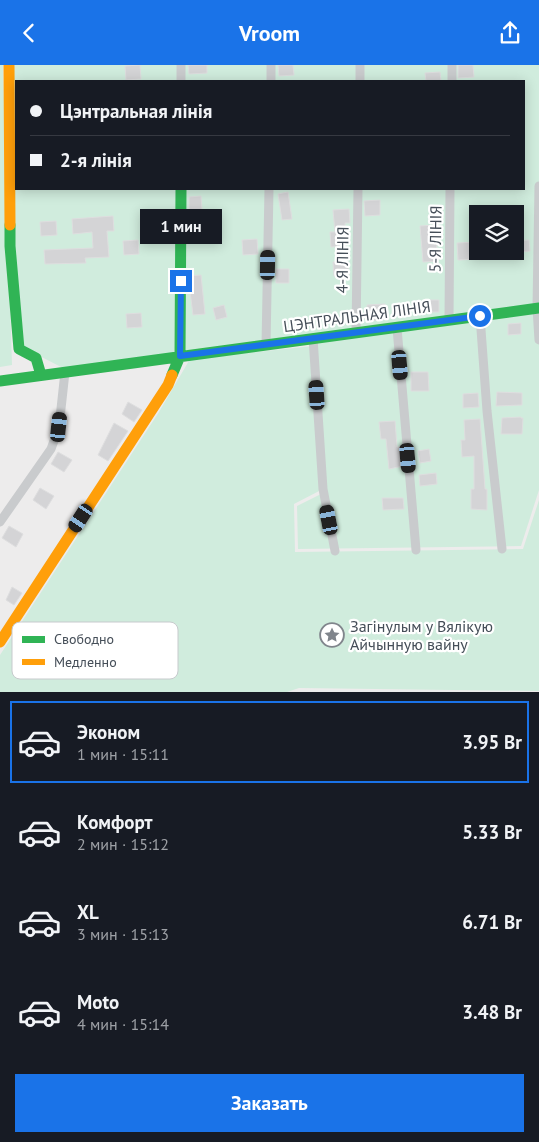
<!DOCTYPE html>
<html lang="ru">
<meta charset="utf-8">
<style>
body{margin:0;font-family:"PT Sans",sans-serif;background:#242831;color:#f1f3f6;height:100vh;display:flex;flex-direction:column;font-size:19px;white-space:nowrap}
*{box-sizing:border-box;margin:0}
p{font-size:16px;color:#9ea1a6}
.icon{flex:none;width:28px;height:28px;fill:none;stroke:currentColor;stroke-width:2;stroke-linecap:round;stroke-linejoin:round}
.map{position:relative;height:627px;overflow:hidden}
.sheet{display:flex;flex-direction:column;background:#171b24;flex:1}
.sheet>*{flex:none}
.top-card{position:absolute;left:15px;top:15px;width:510px;height:110px;border-radius:0px;box-shadow:0 2px 12px #0003;display:grid;align-content:center;height:110px;padding:0 15px;background:#171b24}
.fabs{position:absolute;left:469px;top:140px;display:grid;gap:10px}
.fabs a{display:grid;place-items:center;width:55px;height:55px;border-radius:0px;background:#171b24;box-shadow:0 2px 12px #0003;font-size:25px}
.end{position:absolute;width:22px;height:22px;margin:-11px;border:6px solid #1a73e8;background:#fff;box-shadow:0 0 0 2px #fff}
.from{border-radius:50%}
.bubble{position:absolute;height:35px;border-radius:0px;background:#171b24;box-shadow:0 2px 12px #0003;font-size:16px;font-weight:800;line-height:35px;text-align:center}
.car{position:absolute;width:15px;height:30px;margin:-15px -8px;border-radius:6px;box-shadow:0 0 4px 1px #0007;background:linear-gradient(#222 24%,#8ab4d8 0 40%,#222 0 76%,#8ab4d8 0 86%,#222 0)}
.top-card b{display:flex;align-items:center;gap:18px;height:48px;font-size:19px}
.top-card b+b{border-top:1px solid #363941}
.top-card i{width:12px;height:12px;background:#f1f3f6}
ul{padding:9px 0 0;list-style:none}
li{display:flex;align-items:center;gap:15px;height:82px;margin:0 10px 8px;padding:0 5px;border:2px solid transparent;border-radius:0px}
li div{flex:1}
li b{display:block;font-size:19px}
li em{font-style:normal;font-weight:800}
li.active{border-color:#1a73e8}
li>.icon{width:45px;height:45px;stroke-width:1.5}
.button{display:flex;gap:10px;margin-top:auto;padding:10px 15px}
.button a{flex:1;height:58px;border-radius:0px;background:#1a73e8;color:#fff;font-size:20px;font-weight:800;line-height:58px;text-align:center}
header{display:flex;justify-content:space-between;align-items:center;height:65px;padding:0 15px;background:#1a73e8;color:#fff;font-size:22px;font-weight:800}
.map>svg:first-child{display:block}
.green{fill:#d0ecdd;fill-rule:evenodd}
.building{fill:#d4d4d6;stroke:#dededf}
.lines{fill:none;stroke-linecap:round;stroke-linejoin:round}
.street{stroke:#c9cbcd;stroke-width:9}
.fast{stroke:#30b455;stroke-width:11}
.slow{stroke:#ff9f0a;stroke-width:11}
.route{stroke:#1a73e8;stroke-width:6}
.labels{text-anchor:middle;stroke-width:4.5;stroke-linejoin:round;paint-order:stroke}
.street-label{font-size:16px;fill:#454e58;stroke:#fff}
.poi-label{font-size:16px;fill:#454e58;stroke:#fff;text-anchor:start}
.key{fill:#fff;stroke:#c7cacd;stroke-width:1}
.key-label{font-size:14px;fill:#454e58}
</style>
<header><svg class="icon" aria-label="back" viewBox="0 0 24 24"><path d="M15 5l-7 7 7 7"/></svg>Vroom<svg class="icon" aria-label="share" viewBox="0 0 24 24"><path d="M12 15V3M7 8l5-5 5 5M5 13v7h14v-7"/></svg></header>
<div class="map">
<svg width="539" height="627" viewBox="0 0 539 627">
<rect width="100%" height="100%" fill="#edecec"/>
<path class="green" d="M 0,0 L 3,0 L 12,300 L 0,302 Z
M 12,0 L 539,0 L 539,425 L 521,481 L 298,484 L 297,441 L 327,426 L 315,269 L 65,304 L 22,282 L 14,181 ZM 16,16 L 524,16 L 524,124 L 16,124 ZM 478,149 L 515,149 L 515,186 L 478,186 Z
M 313,281 L 323,424 L 294,439 L 295,487 L 523,484 L 539,435 L 539,626 L 299,623 L 287,627 L 0,627 L 0,590 L 159,347 L 190,294 Z"/>
<path class="building" d="M 140,0 L 141,14 L 126,15 L 125,1 Z
M 188,0 L 207,0 L 207,8 L 189,9 Z
M 278,0 L 293,0 L 294,10 L 279,11 Z
M 458,0 L 473,0 L 474,12 L 458,13 Z
M 440,7 L 441,16 L 426,16 L 425,8 Z
M 288,127 L 292,154 L 282,155 L 278,129 Z
M 201,131 L 202,145 L 189,146 L 189,132 Z
M 380,135 L 380,150 L 365,151 L 364,136 Z
M 349,144 L 350,158 L 345,158 L 346,181 L 331,182 L 330,167 L 335,167 L 333,145 Z
M 113,151 L 114,166 L 107,166 L 109,192 L 85,193 L 86,198 L 45,199 L 44,185 L 93,183 L 92,167 L 73,169 L 72,154 Z
M 56,156 L 57,170 L 41,171 L 40,157 Z
M 435,160 L 438,196 L 423,197 L 420,161 Z
M 257,174 L 258,189 L 243,190 L 242,175 Z
M 138,175 L 139,189 L 124,190 L 123,176 Z
M 529,175 L 530,186 L 517,187 L 516,176 Z
M 476,177 L 477,194 L 458,195 L 457,178 Z
M 348,196 L 349,210 L 334,211 L 333,197 Z
M 276,204 L 289,204 L 289,218 L 276,218 Z
M 201,210 L 205,249 L 193,250 L 190,226 L 189,226 L 189,211 Z
M 425,235 L 439,235 L 439,247 L 425,247 Z
M 385,239 L 386,254 L 368,256 L 367,240 Z
M 224,240 L 227,252 L 216,255 L 213,243 Z
M 141,248 L 142,262 L 127,263 L 126,249 Z
M 521,258 L 521,269 L 508,270 L 508,259 Z
M 411,307 L 428,307 L 429,326 L 411,326 Z
M 497,327 L 522,328 L 522,340 L 496,341 Z
M 478,328 L 479,342 L 463,343 L 463,329 Z
M 128,337 L 142,345 L 134,357 L 122,349 Z
M 521,352 L 521,353 L 523,353 L 522,369 L 501,369 L 502,353 Z
M 480,354 L 485,424 L 487,424 L 487,445 L 471,444 L 471,424 L 474,424 L 474,391 L 462,392 L 461,375 L 465,375 L 464,355 Z
M 395,356 L 397,382 L 401,382 L 403,401 L 389,404 L 386,374 L 381,374 L 379,357 Z
M 114,358 L 128,366 L 108,396 L 98,390 Z
M 429,384 L 431,396 L 420,398 L 418,386 Z
M 58,387 L 72,395 L 64,407 L 51,399 Z
M 436,408 L 437,419 L 420,421 L 419,410 Z
M 40,423 L 54,431 L 46,444 L 33,435 Z
M 382,433 L 403,433 L 404,444 L 383,445 Z
M 9,461 L 23,469 L 16,482 L 2,473 Z
M 12,522 L 22,528 L 14,540 L 6,535 Z"/>
<g class="lines">
<path class="street" d="M 181,16 L 181,0
M 271,16 L 271,0
M 360,16 L 360,0
M 452,16 L 452,0
M 539,121 L 537,243 L 539,275
M 480,251 L 487,346 L 502,484
M 449,255 L 450,124
M 397,263 L 416,485
M 356,267 L 358,124
M 313,273 L 323,424 L 335,486
M 266,280 L 269,124
M 0,457 L 51,384 L 59,362 L 65,307"/>
<path class="fast" d="M 10,160 L 10,181 L 19,284 L 36,293 L 41,310
M 172,310 L 180,291 L 181,124
M 0,316 L 539,243"/>
<path class="slow" d="M 9,0 L 10,160
M 0,577 L 168,320 L 172,310"/>
</g>
<g class="lines">
<path class="route" d="M 181,216 L 180,291 L 480,251"/>
</g>
<defs>
<g id="sight-ring" transform="scale(1.25)"><circle r="9.5" fill="#fff" stroke="#80858c" stroke-width="1.5"/><path d="M0-6L1.8-2.2L6-1.7L2.9 1.2L3.7 5.4L0 3.3L-3.7 5.4L-2.9 1.2L-6-1.7L-1.8-2.2Z" fill="#80858c"/></g>
</defs>
<g fill-rule="evenodd">
<use href="#sight-ring" x="332" y="570"/>
</g>
<g class="labels">
<g class="street-label">
<text transform="translate(435 174) rotate(-89)" y="6">5-Я ЛІНІЯ</text>
<text transform="translate(342 195) rotate(-89)" y="6">4-Я ЛІНІЯ</text>
<text transform="translate(357 251) rotate(-8)" y="6">ЦЭНТРАЛЬНАЯ ЛІНІЯ</text>
</g>
<g class="poi-label">
<text x="350" y="567">Загінулым у Вялікую<tspan x="350" dy="18">Айчынную вайну</tspan></text>
</g>
</g>
<rect x="12" y="557" width="166" height="57" rx="8" class="key"/>
<rect x="22" y="571" width="23" height="7" fill="#30b455"/>
<rect x="22" y="594" width="23" height="6" fill="#ff9f0a"/>
<g class="key-label">
<text x="54" y="579">Свободно</text>
<text x="54" y="602">Медленно</text>
</g>
</svg>
<div class="fabs">
<a><svg class="icon" aria-label="layers" viewBox="0 0 24 24"><path d="M12 4l9 5-9 5-9-5zM3 14l9 5 9-5"/></svg></a>
</div>
<i class="end from" style="left:480px;top:251px"></i>
<i class="end" style="left:181px;top:216px"></i>
<div class="bubble" style="left:140px;top:144px;width:82px">1 мин</div>
<i class="car" style="left:268px;top:200px;rotate:1deg"></i>
<i class="car" style="left:400px;top:300px;rotate:175deg"></i>
<i class="car" style="left:317px;top:330px;rotate:356deg"></i>
<i class="car" style="left:59px;top:362px;rotate:6deg"></i>
<i class="car" style="left:408px;top:393px;rotate:175deg"></i>
<i class="car" style="left:81px;top:453px;rotate:213deg"></i>
<i class="car" style="left:329px;top:455px;rotate:349deg"></i>
<div class="top-card">
<b><i class="from"></i>Цэнтральная лінія</b>
<b><i></i>2-я лінія</b>
</div>
</div>
<section class="sheet">
<ul>
<li class="active"><svg class="icon" aria-label="car" viewBox="0 0 24 24"><path d="M5 17H2v-5l4-1 3-4h7l3 4 3 1v5h-3M9 17h6M6 11h13"/><circle cx="7" cy="17" r="2"/><circle cx="17" cy="17" r="2"/></svg><div><b>Эконом</b><p>1 мин · 15:11</p></div><em>3.95 Br</em></li>
<li><svg class="icon" aria-label="car" viewBox="0 0 24 24"><path d="M5 17H2v-5l4-1 3-4h7l3 4 3 1v5h-3M9 17h6M6 11h13"/><circle cx="7" cy="17" r="2"/><circle cx="17" cy="17" r="2"/></svg><div><b>Комфорт</b><p>2 мин · 15:12</p></div><em>5.33 Br</em></li>
<li><svg class="icon" aria-label="car" viewBox="0 0 24 24"><path d="M5 17H2v-5l4-1 3-4h7l3 4 3 1v5h-3M9 17h6M6 11h13"/><circle cx="7" cy="17" r="2"/><circle cx="17" cy="17" r="2"/></svg><div><b>XL</b><p>3 мин · 15:13</p></div><em>6.71 Br</em></li>
<li><svg class="icon" aria-label="car" viewBox="0 0 24 24"><path d="M5 17H2v-5l4-1 3-4h7l3 4 3 1v5h-3M9 17h6M6 11h13"/><circle cx="7" cy="17" r="2"/><circle cx="17" cy="17" r="2"/></svg><div><b>Moto</b><p>4 мин · 15:14</p></div><em>3.48 Br</em></li>
</ul>
<div class="button"><a>Заказать</a></div>
</section>
